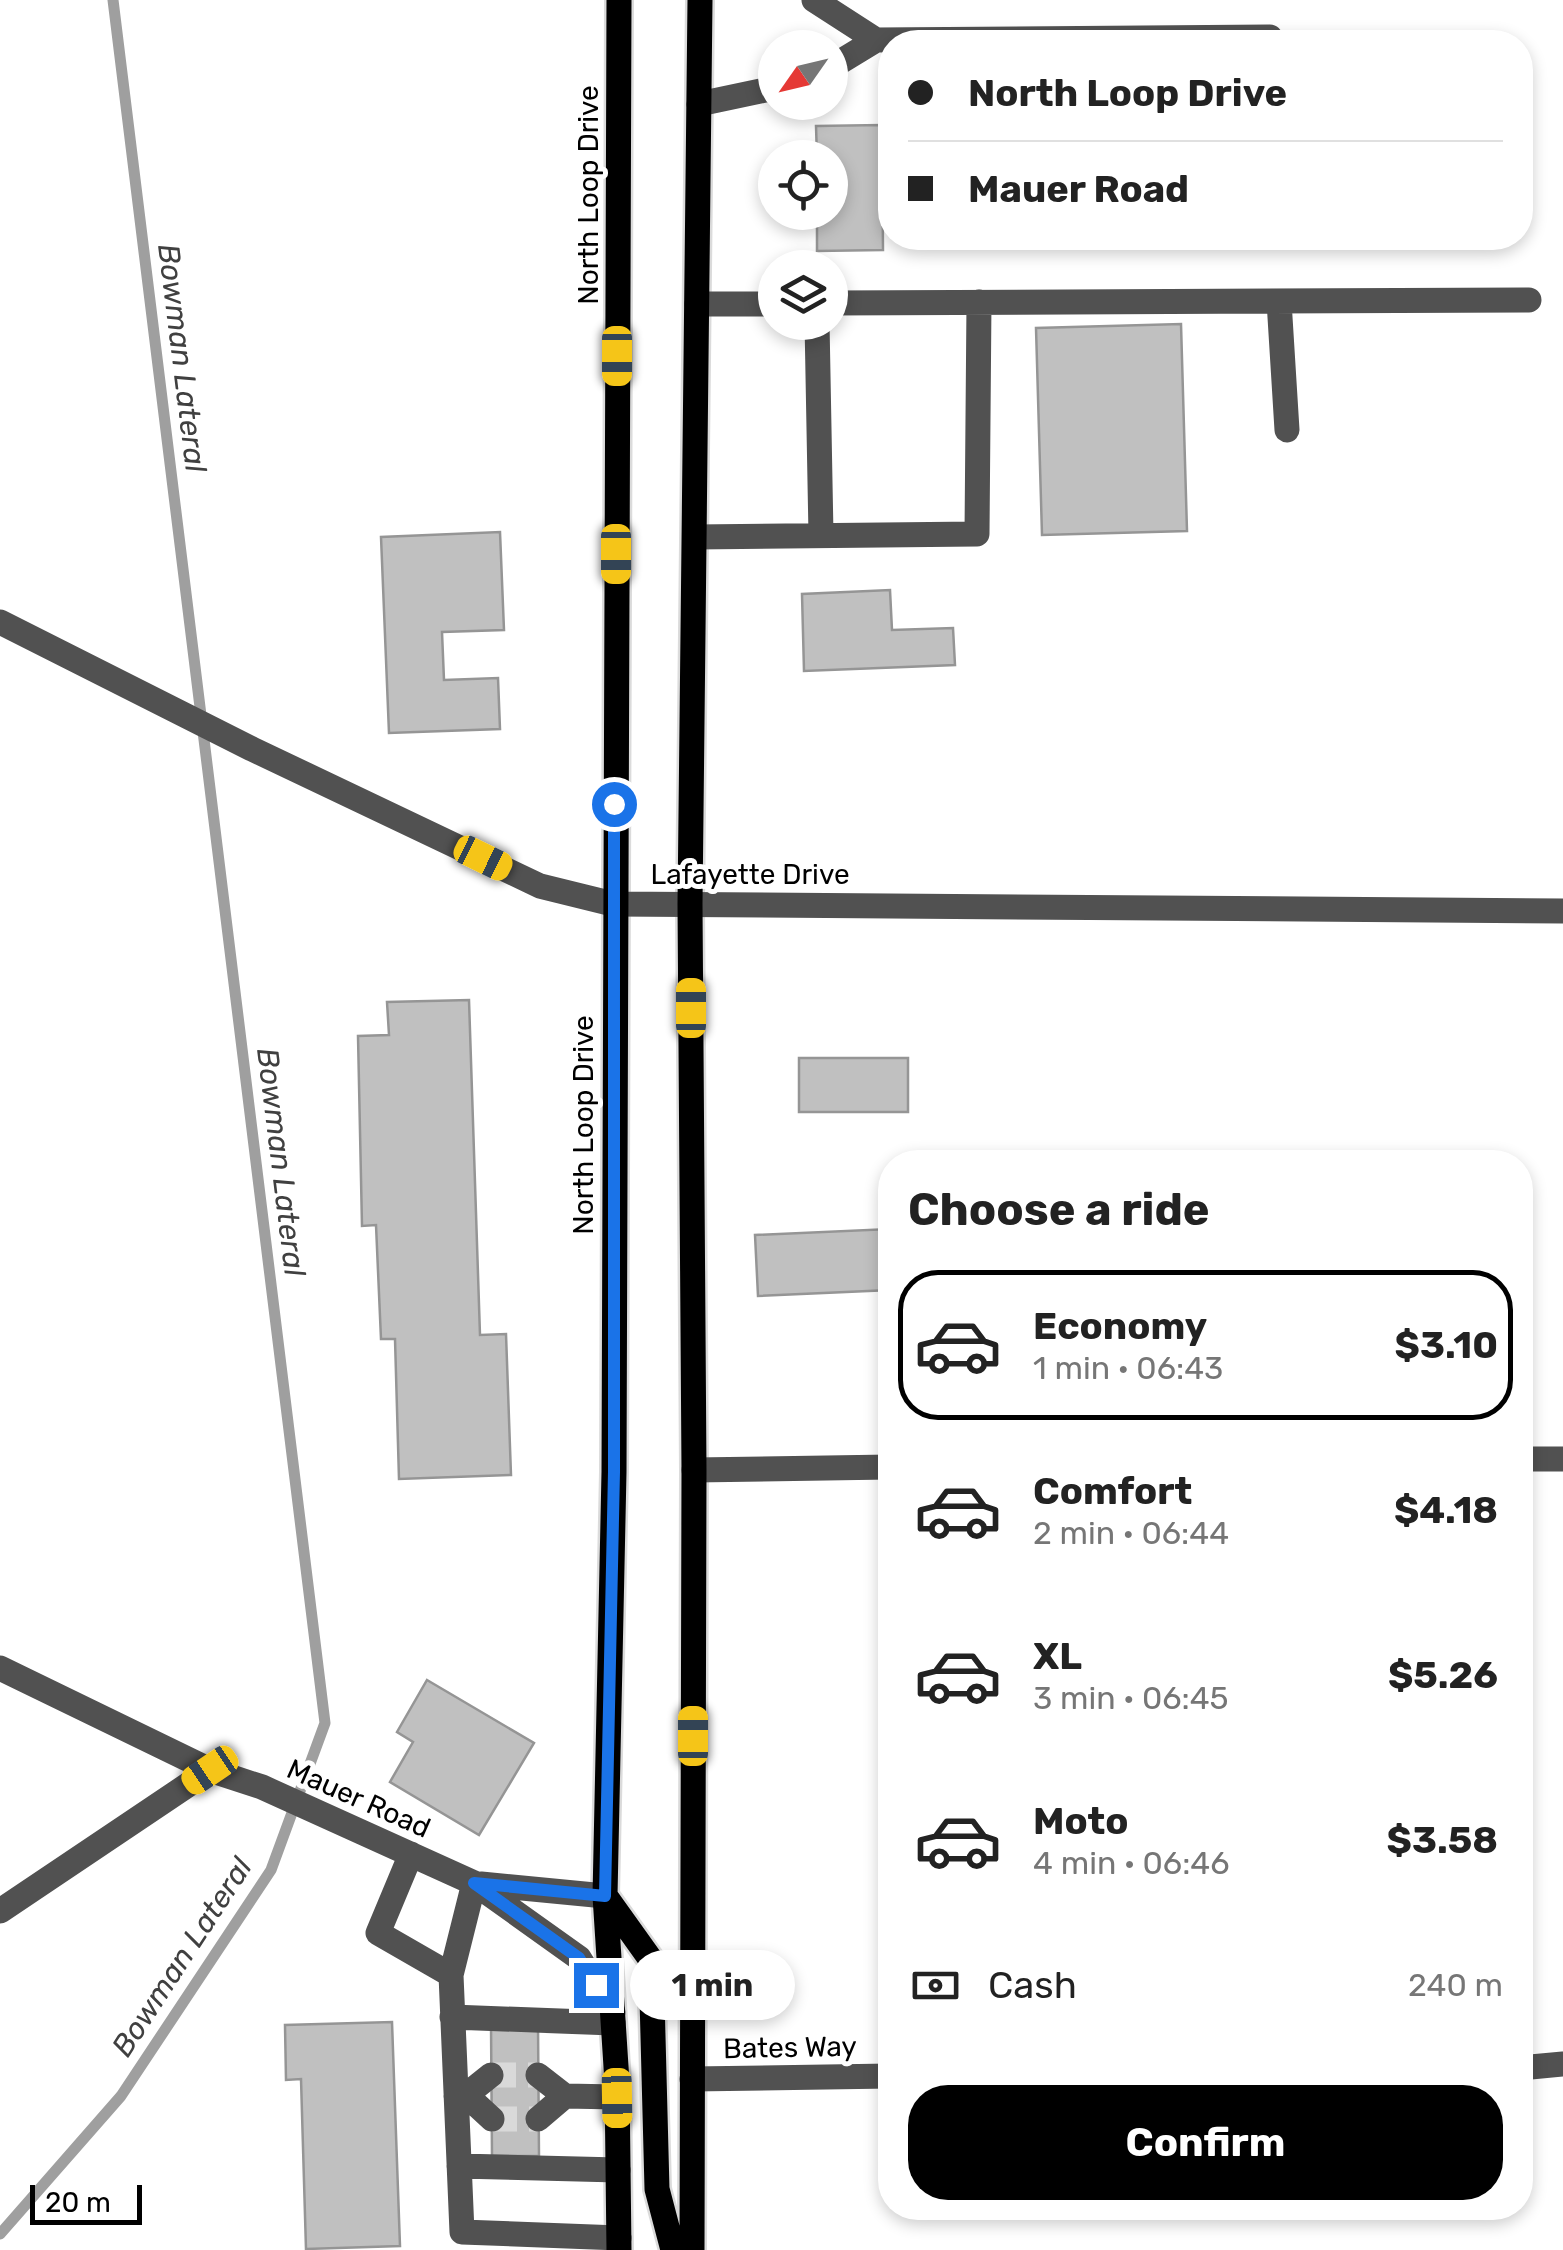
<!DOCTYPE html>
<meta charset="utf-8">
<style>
body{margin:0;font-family:Rubik,sans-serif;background:#f2f2f2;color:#222;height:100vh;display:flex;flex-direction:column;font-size:38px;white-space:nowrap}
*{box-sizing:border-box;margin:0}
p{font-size:32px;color:#767676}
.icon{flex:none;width:55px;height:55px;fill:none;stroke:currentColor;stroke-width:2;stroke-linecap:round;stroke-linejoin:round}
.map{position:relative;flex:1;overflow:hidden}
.side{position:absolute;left:878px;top:1150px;width:655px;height:1070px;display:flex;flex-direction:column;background:#fff;border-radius:40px;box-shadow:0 5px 15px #0003}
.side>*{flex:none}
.banner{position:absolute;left:878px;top:30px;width:655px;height:220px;border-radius:40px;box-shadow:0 5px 15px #0003;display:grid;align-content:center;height:220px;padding:0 30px;background:#fff}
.needle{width:65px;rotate:236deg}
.controls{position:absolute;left:758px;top:30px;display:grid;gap:20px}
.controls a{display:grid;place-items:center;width:90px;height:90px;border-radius:50%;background:#fff;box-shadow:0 5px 15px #0003;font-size:50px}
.scale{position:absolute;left:30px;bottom:25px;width:112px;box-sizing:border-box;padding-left:10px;border:5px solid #000;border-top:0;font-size:28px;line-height:35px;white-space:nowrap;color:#000;-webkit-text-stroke:8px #fff;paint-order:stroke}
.end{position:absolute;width:45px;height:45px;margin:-22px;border:12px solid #1a73e8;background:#fff;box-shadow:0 0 0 5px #fff}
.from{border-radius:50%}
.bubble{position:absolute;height:70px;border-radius:35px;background:#fff;box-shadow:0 5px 15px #0003;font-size:32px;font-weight:700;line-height:70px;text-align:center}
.car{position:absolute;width:30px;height:60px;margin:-30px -15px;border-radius:12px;box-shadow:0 0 8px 2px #0007;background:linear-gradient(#f5c518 24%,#345 0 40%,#f5c518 0 76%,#345 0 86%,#f5c518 0)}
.banner b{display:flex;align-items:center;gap:35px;height:95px;font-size:38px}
.banner b+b{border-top:2px solid #e0e0e0}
.banner i{width:25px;height:25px;background:#222}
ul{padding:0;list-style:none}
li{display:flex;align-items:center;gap:30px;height:150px;margin:0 20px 15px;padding:0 10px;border:5px solid transparent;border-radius:40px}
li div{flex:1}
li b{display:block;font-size:38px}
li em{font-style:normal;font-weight:700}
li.on{border-color:#000}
li>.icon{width:90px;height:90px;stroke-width:1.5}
h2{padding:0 30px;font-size:45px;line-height:120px}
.pay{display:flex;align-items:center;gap:25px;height:110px;padding:0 30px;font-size:38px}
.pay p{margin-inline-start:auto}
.action{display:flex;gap:20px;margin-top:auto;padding:20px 30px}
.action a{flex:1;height:115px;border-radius:40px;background:#000;color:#fff;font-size:40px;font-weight:700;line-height:115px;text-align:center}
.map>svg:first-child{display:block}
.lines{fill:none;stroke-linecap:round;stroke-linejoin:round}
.stream{stroke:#9f9f9f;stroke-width:11}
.building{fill:#c0c0c0;stroke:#959595;stroke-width:2.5}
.minor-tunnel{stroke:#d9d9d9;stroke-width:25;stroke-dasharray:25 12;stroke-linecap:butt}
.major-casing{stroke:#dbdbdb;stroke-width:30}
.minor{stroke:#515151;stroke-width:25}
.major{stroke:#000;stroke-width:25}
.route{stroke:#1a73e8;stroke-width:12}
.labels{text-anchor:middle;stroke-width:10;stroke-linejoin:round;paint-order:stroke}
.street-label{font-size:28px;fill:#000;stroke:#fff}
.water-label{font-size:30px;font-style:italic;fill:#404040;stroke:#fff}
</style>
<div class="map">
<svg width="1563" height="2250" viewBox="0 0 1563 2250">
<rect width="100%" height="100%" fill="#fff"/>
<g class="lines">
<path class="stream" d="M 0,2234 L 121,2096 L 271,1870 L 325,1723 L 113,0"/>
</g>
<path class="building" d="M 882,125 L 883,250 L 817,251 L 817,212 L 830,212 L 830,158 L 817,158 L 816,126 Z
M 1181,324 L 1187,531 L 1042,535 L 1036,328 Z
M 500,532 L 504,630 L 442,632 L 444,680 L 498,678 L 500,729 L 389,733 L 381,537 Z
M 890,590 L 892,630 L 953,628 L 955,665 L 804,671 L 802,594 Z
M 469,1000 L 480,1335 L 506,1334 L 511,1475 L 399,1479 L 395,1339 L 381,1339 L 376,1225 L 362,1226 L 358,1036 L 389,1035 L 387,1002 Z
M 799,1058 L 908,1058 L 908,1112 L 799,1112 Z
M 890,1229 L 890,1290 L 758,1296 L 755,1235 Z
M 427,1680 L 534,1743 L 479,1835 L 390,1782 L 413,1742 L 397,1732 Z
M 392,2022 L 400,2246 L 306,2249 L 301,2079 L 286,2080 L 285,2025 Z
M 491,2024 L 538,2024 L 539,2156 L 492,2156 Z"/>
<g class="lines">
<path class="minor-tunnel" d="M 491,2075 L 538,2075
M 492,2119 L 538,2119"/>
<g class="major-casing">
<path id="major" d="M 606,1897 L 651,1960 L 657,2189 L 673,2250
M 619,2250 L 617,2082 L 605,1896 L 614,1472 L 619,0
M 692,2250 L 694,1470 L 690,904 L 700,0"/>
</g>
<path class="minor" d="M 814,0 L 876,40 L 830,68
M 876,40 L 1270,37
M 699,104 L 775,88
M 1279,301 L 1287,430
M 830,303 L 1529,300
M 697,304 L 775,304
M 817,322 L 821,535
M 695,537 L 977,534 L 979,302
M 0,622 L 252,749 L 540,886 L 613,904 L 1563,911
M 1520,1459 L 1563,1459
M 694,1470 L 890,1467
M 0,1668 L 210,1770 L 262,1787 L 474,1883 L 579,1958 L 613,2012
M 411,1854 L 378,1933 L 451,1975 L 462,2232 L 619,2238
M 481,1884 L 605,1896
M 0,1911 L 210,1770
M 451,1975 L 474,1883
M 452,2017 L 613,2023
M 1520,2068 L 1563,2064
M 538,2075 L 565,2096 L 538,2119
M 692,2079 L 890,2076
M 466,2095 L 491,2075
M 456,2096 L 466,2095 L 492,2119
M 565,2096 L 617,2097
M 459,2166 L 618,2170"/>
<use href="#major" class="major"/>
</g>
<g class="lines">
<path class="route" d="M 596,1985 L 579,1958 L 474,1883 L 605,1896 L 614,1472 L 614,804"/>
</g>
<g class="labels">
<g class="street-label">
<text transform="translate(588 195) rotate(-90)" y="10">North Loop Drive</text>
<text x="750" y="884">Lafayette Drive</text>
<text transform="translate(583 1125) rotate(-90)" y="10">North Loop Drive</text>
<text transform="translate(359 1798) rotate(24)" y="10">Mauer Road</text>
<text transform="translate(790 2047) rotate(-1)" y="10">Bates Way</text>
</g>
<g class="water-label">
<text transform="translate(182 358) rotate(83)" y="10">Bowman Lateral</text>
<text transform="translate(281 1162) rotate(83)" y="10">Bowman Lateral</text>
<text transform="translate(182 1957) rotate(-57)" y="10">Bowman Lateral</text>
</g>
</g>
</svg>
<div class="controls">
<a><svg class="needle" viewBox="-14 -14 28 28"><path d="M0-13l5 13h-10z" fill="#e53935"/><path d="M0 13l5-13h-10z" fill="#767676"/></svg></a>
<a><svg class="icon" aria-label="locate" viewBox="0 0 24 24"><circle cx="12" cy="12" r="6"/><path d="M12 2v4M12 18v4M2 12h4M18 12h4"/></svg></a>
<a><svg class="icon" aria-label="layers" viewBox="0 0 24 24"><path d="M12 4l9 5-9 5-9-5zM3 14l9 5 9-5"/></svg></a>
</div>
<div class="scale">20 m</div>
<i class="end from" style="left:614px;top:804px"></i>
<i class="end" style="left:596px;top:1985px"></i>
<div class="bubble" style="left:630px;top:1950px;width:165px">1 min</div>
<i class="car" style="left:617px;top:356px;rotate:180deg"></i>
<i class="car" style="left:616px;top:554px;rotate:180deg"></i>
<i class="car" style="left:483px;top:858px;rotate:116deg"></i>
<i class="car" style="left:691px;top:1008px;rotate:0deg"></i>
<i class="car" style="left:693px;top:1736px;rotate:0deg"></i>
<i class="car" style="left:210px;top:1770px;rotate:236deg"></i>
<i class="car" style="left:617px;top:2098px;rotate:179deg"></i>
<div class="banner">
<b><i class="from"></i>North Loop Drive</b>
<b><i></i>Mauer Road</b>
</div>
<section class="side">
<h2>Choose a ride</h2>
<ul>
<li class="on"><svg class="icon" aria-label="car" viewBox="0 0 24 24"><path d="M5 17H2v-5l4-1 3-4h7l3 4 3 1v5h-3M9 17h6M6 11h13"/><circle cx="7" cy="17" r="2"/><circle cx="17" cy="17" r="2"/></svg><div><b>Economy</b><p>1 min · 06:43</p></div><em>$3.10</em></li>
<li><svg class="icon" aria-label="car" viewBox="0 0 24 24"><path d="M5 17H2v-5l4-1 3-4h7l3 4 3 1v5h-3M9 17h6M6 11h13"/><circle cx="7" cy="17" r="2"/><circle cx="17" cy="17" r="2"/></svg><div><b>Comfort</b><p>2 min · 06:44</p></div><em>$4.18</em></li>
<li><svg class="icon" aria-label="car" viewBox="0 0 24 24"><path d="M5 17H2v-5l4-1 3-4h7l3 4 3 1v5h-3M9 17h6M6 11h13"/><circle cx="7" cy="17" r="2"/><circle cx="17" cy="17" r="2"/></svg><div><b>XL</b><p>3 min · 06:45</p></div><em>$5.26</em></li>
<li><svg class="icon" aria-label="car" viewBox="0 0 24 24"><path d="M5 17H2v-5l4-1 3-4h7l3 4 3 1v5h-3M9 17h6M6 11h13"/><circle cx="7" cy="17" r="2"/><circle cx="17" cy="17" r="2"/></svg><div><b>Moto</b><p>4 min · 06:46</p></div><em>$3.58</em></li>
</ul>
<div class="pay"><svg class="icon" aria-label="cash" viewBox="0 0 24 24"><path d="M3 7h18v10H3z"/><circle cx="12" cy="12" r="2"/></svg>Cash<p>240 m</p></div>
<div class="action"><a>Confirm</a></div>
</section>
</div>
